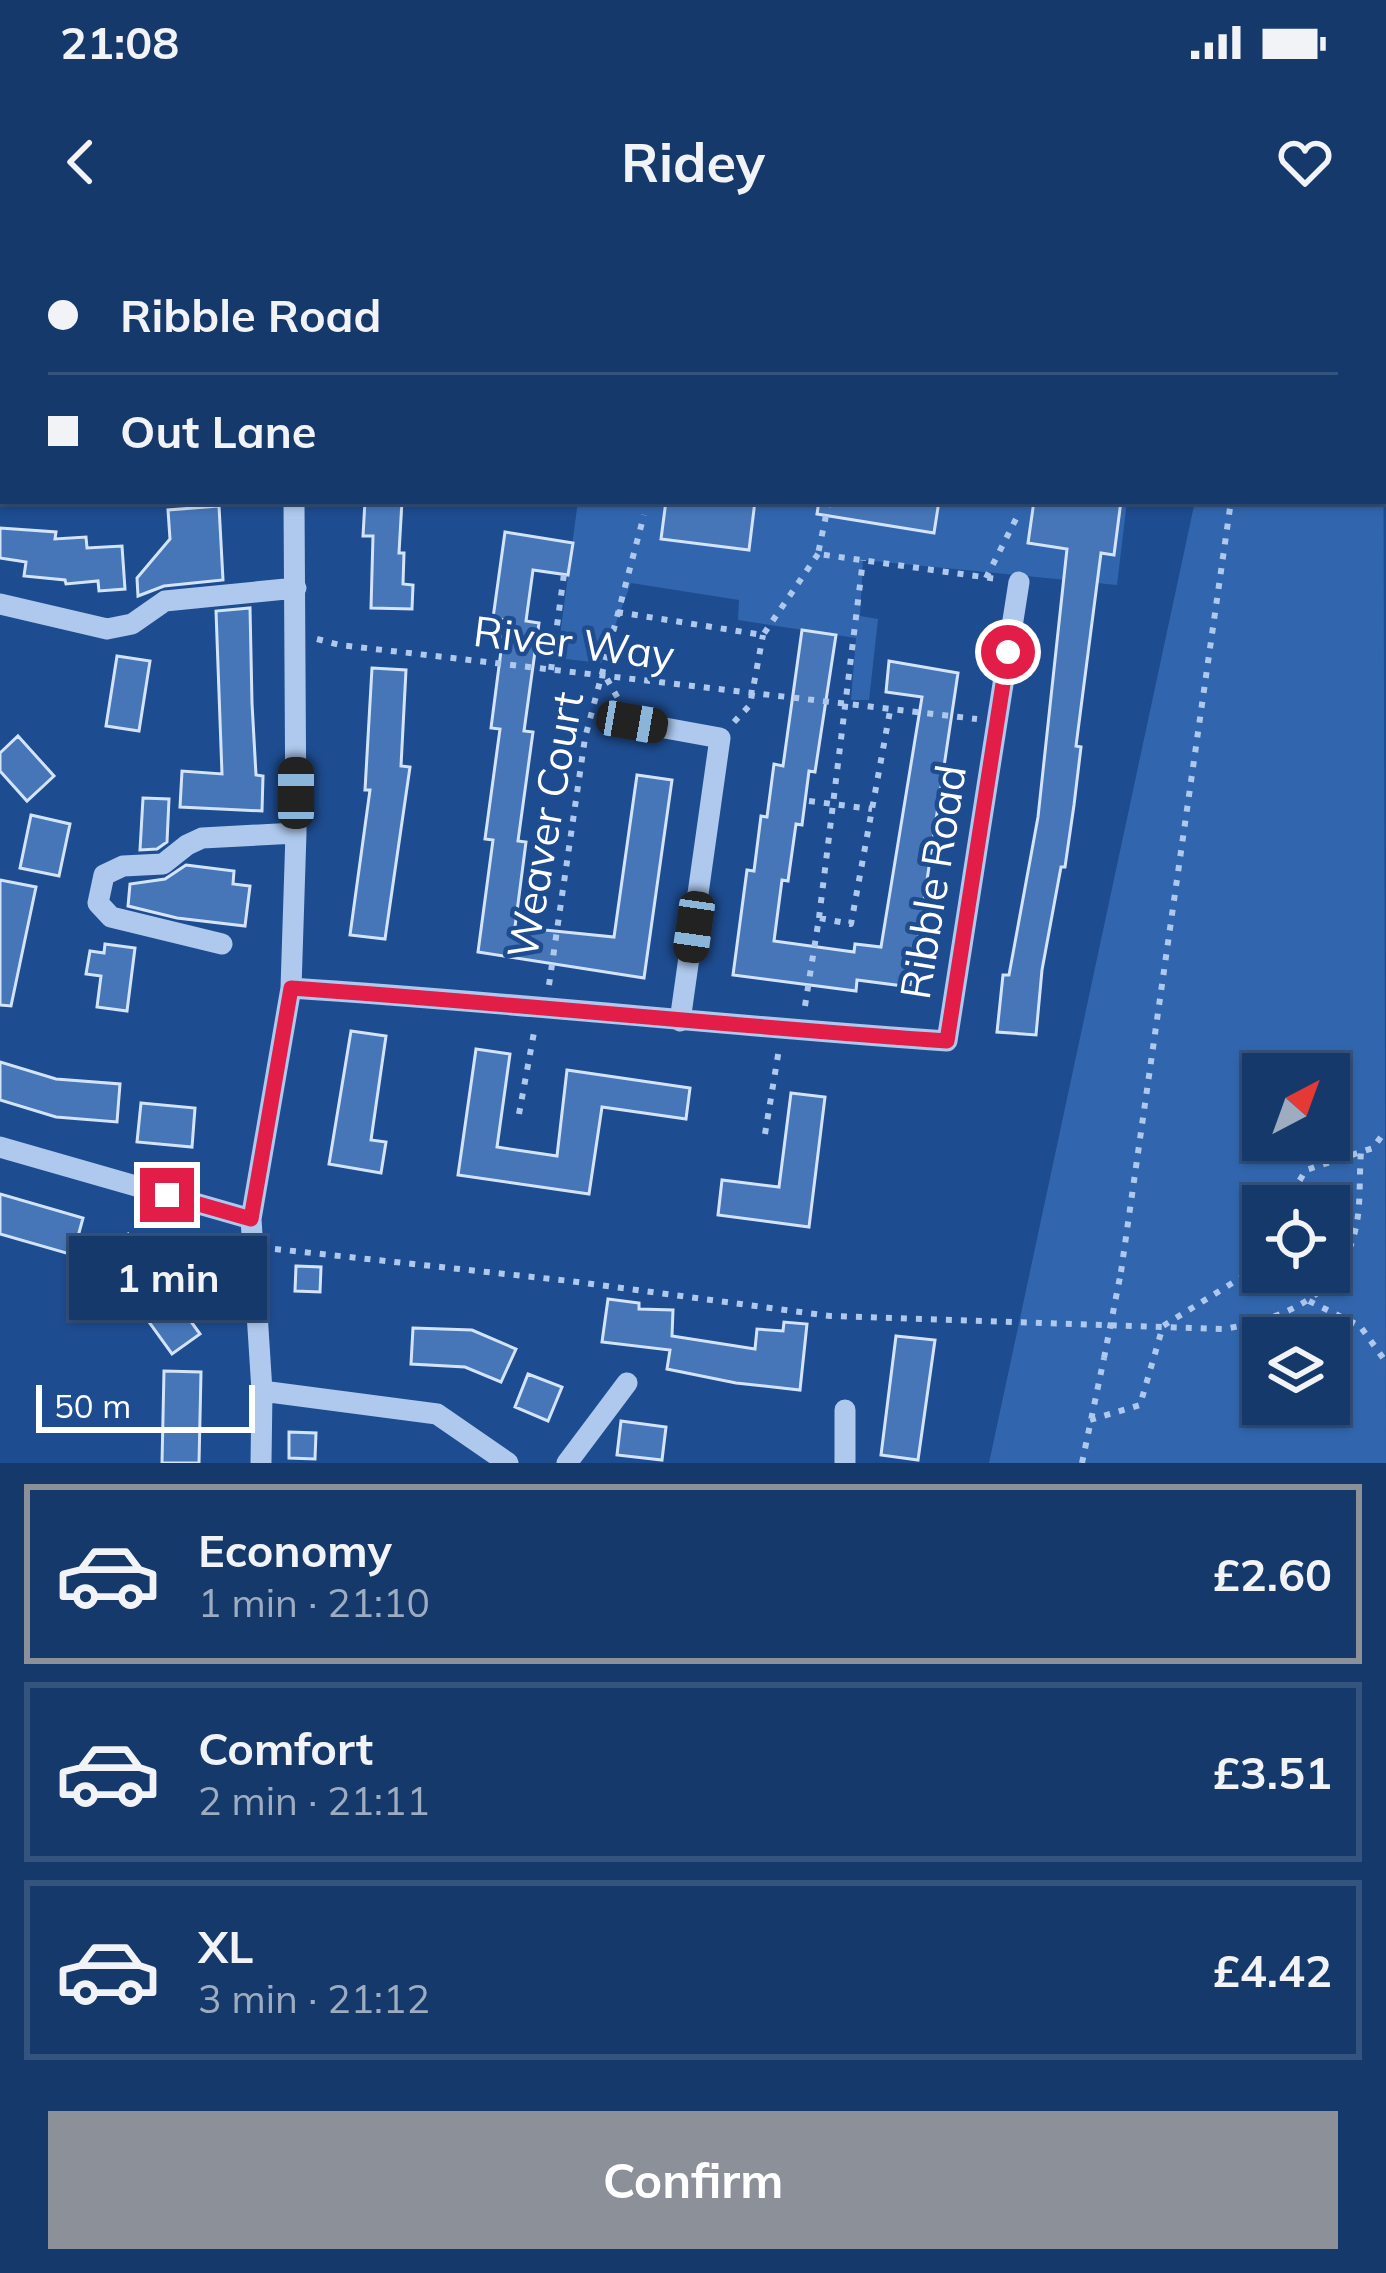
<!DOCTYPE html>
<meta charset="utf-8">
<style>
body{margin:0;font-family:Mulish,sans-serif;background:#1f4072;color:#f1f3f6;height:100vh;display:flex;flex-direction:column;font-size:45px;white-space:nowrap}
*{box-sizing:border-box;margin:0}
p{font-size:39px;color:#9eacc2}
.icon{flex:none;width:66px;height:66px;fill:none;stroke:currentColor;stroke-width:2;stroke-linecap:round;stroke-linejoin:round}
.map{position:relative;height:1223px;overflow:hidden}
.drawer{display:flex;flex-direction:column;background:#16396c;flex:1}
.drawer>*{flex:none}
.top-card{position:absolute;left:0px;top:0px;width:1386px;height:264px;box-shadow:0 3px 9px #0004,0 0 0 3px #35537f;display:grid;align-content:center;height:264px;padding:0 48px;background:#16396c}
.needle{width:78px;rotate:41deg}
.controls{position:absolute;left:1242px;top:813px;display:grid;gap:24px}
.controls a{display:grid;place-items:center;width:108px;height:108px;border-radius:0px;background:#16396c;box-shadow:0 3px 9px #0004,0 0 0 3px #35537f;font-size:60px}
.scale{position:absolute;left:36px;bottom:30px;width:219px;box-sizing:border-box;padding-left:12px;border:6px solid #fff;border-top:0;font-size:33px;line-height:42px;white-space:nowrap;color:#fff;-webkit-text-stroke:9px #1e4c90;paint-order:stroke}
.end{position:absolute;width:54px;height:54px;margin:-27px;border:15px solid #e11d48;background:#fff;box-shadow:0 0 0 6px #fff}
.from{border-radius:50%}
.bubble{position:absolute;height:84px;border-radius:0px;background:#16396c;box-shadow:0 3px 9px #0004,0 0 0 3px #35537f;font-size:39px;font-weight:700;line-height:84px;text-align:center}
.car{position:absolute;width:36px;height:72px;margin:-36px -18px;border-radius:15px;box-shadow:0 0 9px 3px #0007;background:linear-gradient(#222 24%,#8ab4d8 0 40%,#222 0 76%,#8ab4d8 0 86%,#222 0)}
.top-card b{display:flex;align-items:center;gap:42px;height:114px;font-size:45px}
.top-card b+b{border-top:3px solid #35537f}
.top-card i{width:30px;height:30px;background:#f1f3f6}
ul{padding:21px 0 0;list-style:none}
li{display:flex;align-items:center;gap:36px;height:180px;margin:0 24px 18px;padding:0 24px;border:6px solid #35537f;border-radius:0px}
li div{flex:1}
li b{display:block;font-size:45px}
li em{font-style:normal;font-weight:700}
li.current{border-color:#8c9099}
li>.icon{width:108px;height:108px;stroke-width:1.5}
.primary-button{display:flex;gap:24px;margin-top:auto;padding:24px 48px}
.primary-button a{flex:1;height:138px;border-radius:0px;background:#8c9099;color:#fff;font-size:48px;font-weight:700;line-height:138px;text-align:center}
.status{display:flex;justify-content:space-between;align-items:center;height:84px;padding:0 60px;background:#16396c;direction:ltr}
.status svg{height:33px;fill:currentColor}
header{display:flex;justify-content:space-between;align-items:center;height:156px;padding:0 48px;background:#16396c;font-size:54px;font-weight:700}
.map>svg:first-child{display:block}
.green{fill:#3166ae;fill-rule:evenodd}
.building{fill:#4676b8;stroke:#d3e4fa;stroke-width:3}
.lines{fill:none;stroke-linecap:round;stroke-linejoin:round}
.path{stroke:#aec9ed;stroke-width:6;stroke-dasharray:6 9;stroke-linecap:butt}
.minor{stroke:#aec9ed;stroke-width:21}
.path-bridge{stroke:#aec9ed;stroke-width:6;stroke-dasharray:6 9;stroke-linecap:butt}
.route{stroke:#e11d48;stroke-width:15}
.labels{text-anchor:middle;stroke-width:9;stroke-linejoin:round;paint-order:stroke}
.street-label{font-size:42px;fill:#fff;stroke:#1e4c90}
</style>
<div class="status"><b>21:08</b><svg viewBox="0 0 49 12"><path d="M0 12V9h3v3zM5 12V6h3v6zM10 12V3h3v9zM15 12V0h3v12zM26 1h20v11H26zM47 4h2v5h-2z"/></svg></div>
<header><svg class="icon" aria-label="back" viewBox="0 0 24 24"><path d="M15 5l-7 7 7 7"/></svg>Ridey<svg class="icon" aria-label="heart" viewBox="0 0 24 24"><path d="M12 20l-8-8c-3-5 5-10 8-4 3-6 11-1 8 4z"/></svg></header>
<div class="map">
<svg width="1386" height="1223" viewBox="0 0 1386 1223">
<rect width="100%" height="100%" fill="#1e4c90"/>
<path class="green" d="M 809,0 L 1357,0 L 819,3 Z
M 1383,64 L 1386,1223 L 989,1223 L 1195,261 L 1383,261 ZM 1329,834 L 1329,900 L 1263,900 L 1263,834 ZM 1263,966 L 1329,966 L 1329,1032 L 1263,1032 ZM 1263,1098 L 1329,1098 L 1329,1164 L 1263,1164 Z
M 578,261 L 1127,261 L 1117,345 L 863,320 L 860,376 L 878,379 L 869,460 L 851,460 L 856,398 L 738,380 L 739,360 L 631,343 L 601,423 L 557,418 Z"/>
<path class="building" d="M 365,261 L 402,261 L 399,313 L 404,313 L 403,344 L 413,345 L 412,369 L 371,368 L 373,296 L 363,296 Z
M 666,261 L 755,261 L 749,310 L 661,299 Z
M 819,261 L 939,261 L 934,293 L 817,274 Z
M 1034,261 L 1121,261 L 1114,315 L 1101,313 L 1076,506 L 1081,507 L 1074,565 L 1065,627 L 1061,627 L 1042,730 L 1036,795 L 997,792 L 1003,735 L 1009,735 L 1038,577 L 1067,309 L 1028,303 Z
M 219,266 L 223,340 L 164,346 L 138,356 L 137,338 L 170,299 L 168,270 Z
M 0,288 L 56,292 L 55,299 L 86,297 L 87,308 L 122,306 L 125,349 L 99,351 L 98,341 L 66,344 L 65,340 L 24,336 L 26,322 L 0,318 Z
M 505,292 L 573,303 L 568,335 L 533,330 L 526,381 L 539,383 L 524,491 L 533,492 L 518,601 L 526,602 L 515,687 L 614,697 L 637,535 L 672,540 L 644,738 L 478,712 L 493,600 L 485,599 L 500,489 L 491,488 L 505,380 L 493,378 Z
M 250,368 L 252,463 L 256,535 L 263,536 L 262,571 L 180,567 L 182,531 L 222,534 L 216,371 Z
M 802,390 L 836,395 L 815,532 L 809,531 L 802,585 L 796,584 L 788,641 L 782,640 L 774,701 L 854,712 L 855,704 L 881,707 L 922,457 L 886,452 L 889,421 L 958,433 L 911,747 L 857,740 L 856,751 L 733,735 L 747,630 L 754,631 L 761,576 L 767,577 L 774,524 L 783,526 Z
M 117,416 L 150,421 L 139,491 L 106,486 Z
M 372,428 L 406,430 L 401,526 L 410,527 L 385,699 L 350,695 L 370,550 L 365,550 Z
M 18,496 L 54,536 L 27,561 L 0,531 L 0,513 Z
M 143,558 L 169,559 L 167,602 L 157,609 L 140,610 Z
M 31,575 L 70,584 L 59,636 L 20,628 Z
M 186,625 L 234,631 L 233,644 L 250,646 L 245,686 L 177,678 L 128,666 L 130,644 L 165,639 Z
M 0,640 L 36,647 L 11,766 L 0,765 Z
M 105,704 L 135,708 L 127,771 L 97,767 L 101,736 L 86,734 L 90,711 L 104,713 Z
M 351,791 L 386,796 L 371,900 L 386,902 L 381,933 L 329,924 Z
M 476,809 L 510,814 L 497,907 L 557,916 L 567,830 L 690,848 L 686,879 L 602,867 L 589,954 L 458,935 Z
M 0,822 L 56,839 L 120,844 L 117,882 L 56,877 L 0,860 Z
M 791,853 L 825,857 L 809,987 L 718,975 L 722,940 L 779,947 Z
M 141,863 L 195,868 L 192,907 L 137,902 Z
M 0,954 L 83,978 L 73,1015 L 0,994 Z
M 128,994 L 200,1094 L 172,1114 L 100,1014 Z
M 296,1026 L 321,1027 L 320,1052 L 295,1051 Z
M 608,1059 L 639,1063 L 639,1069 L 673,1070 L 672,1096 L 755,1109 L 757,1089 L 783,1091 L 784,1082 L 807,1084 L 800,1150 L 736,1143 L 667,1129 L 670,1110 L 602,1102 Z
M 413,1088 L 472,1090 L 516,1109 L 501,1142 L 465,1127 L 411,1124 Z
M 896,1096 L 935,1100 L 918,1220 L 881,1215 Z
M 164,1131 L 201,1132 L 199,1223 L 162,1223 Z
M 528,1134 L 562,1147 L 548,1181 L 515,1167 Z
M 621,1181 L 666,1187 L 662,1220 L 617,1215 Z
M 289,1192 L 316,1193 L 315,1219 L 289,1218 Z"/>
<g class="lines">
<path class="path" d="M 1090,0 L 1093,3
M 1190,0 L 1193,3
M 1318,0 L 1319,3
M 1248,3 L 1248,0
M 1383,162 L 1386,162
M 829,261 L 818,314 L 997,339
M 986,338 L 1018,275
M 617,372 L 763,395 L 818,314
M 317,399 L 340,405 L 977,479
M 551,430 L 564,334
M 607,439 L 621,464
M 734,482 L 750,465 L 763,395
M 809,561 L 872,569
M 819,678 L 863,320
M 549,745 L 585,498 L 644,275
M 805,766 L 819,678 L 851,684 L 890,471
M 519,874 L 535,787
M 765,894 L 779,809
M 1284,966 L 1306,930 L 1373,908 L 1386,890
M 275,1009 L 570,1041 L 830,1076 L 1224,1089 C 1287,1078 1341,1056 1356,987 C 1361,964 1359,936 1361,912
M 1121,1032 L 1231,261
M 1309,1061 L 1360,1086 L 1386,1122
M 1090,1180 L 1140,1165 L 1163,1086 L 1242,1037 L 1263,1001
M 1082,1223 L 1104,1118"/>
<path class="minor" d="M 287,0 L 287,3
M 728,0 L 742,3
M 0,172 L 3,170
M 0,364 L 107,389 L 132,384 L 165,361 L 296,348
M 632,482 L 720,498 L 680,781
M 222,704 L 111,677 L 98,663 L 104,635 L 123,626 L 163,624 L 187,605 L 202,598 L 296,593
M 291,748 C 510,762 728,786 947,801 L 1019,342
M 0,907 L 251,979
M 262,1151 L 437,1174 L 508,1223
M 261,1223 L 262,1151 L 251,979 L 291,748 L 296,593 L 294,261
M 567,1223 L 627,1143
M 845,1223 L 845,1170"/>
<path class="path-bridge" d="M 1104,1118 L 1121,1032"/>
</g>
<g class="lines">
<path class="route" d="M 167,955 L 251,979 L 291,748 C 510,763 728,786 947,801 L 1008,412"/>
</g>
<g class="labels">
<g class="street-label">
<text transform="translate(574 403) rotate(7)" y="15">River Way</text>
<text transform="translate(545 585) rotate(-80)" y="15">Weaver Court</text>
<text transform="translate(933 642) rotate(-81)" y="15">Ribble Road</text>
</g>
</g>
</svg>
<div class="controls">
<a><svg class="needle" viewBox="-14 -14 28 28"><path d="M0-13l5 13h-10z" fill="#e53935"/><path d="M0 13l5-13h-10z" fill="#9eacc2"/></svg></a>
<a><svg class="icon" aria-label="locate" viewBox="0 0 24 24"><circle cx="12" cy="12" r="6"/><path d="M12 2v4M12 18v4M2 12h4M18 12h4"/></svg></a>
<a><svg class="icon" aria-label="layers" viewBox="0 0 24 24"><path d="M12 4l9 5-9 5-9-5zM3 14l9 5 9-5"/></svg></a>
</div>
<div class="scale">50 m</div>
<i class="end from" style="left:1008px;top:412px"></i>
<i class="end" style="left:167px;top:955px"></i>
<div class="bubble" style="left:69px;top:996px;width:198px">1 min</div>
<i class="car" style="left:632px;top:482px;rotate:100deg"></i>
<i class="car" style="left:296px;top:553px;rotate:0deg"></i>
<i class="car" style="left:694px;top:687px;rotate:188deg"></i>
<div class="top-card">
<b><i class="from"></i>Ribble Road</b>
<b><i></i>Out Lane</b>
</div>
</div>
<section class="drawer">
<ul>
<li class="current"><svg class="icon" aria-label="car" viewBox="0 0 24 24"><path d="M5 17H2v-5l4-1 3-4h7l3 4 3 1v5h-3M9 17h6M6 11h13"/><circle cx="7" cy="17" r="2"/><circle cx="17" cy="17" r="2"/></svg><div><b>Economy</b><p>1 min · 21:10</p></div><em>£2.60</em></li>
<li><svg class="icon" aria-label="car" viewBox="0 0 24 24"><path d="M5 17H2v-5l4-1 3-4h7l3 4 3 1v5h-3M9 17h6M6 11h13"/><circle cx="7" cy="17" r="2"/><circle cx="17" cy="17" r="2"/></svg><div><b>Comfort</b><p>2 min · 21:11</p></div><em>£3.51</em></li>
<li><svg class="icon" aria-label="car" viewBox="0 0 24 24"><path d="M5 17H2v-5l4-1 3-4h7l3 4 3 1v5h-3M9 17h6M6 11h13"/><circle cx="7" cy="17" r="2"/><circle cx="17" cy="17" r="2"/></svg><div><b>XL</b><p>3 min · 21:12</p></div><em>£4.42</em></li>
</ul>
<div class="primary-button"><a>Confirm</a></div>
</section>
